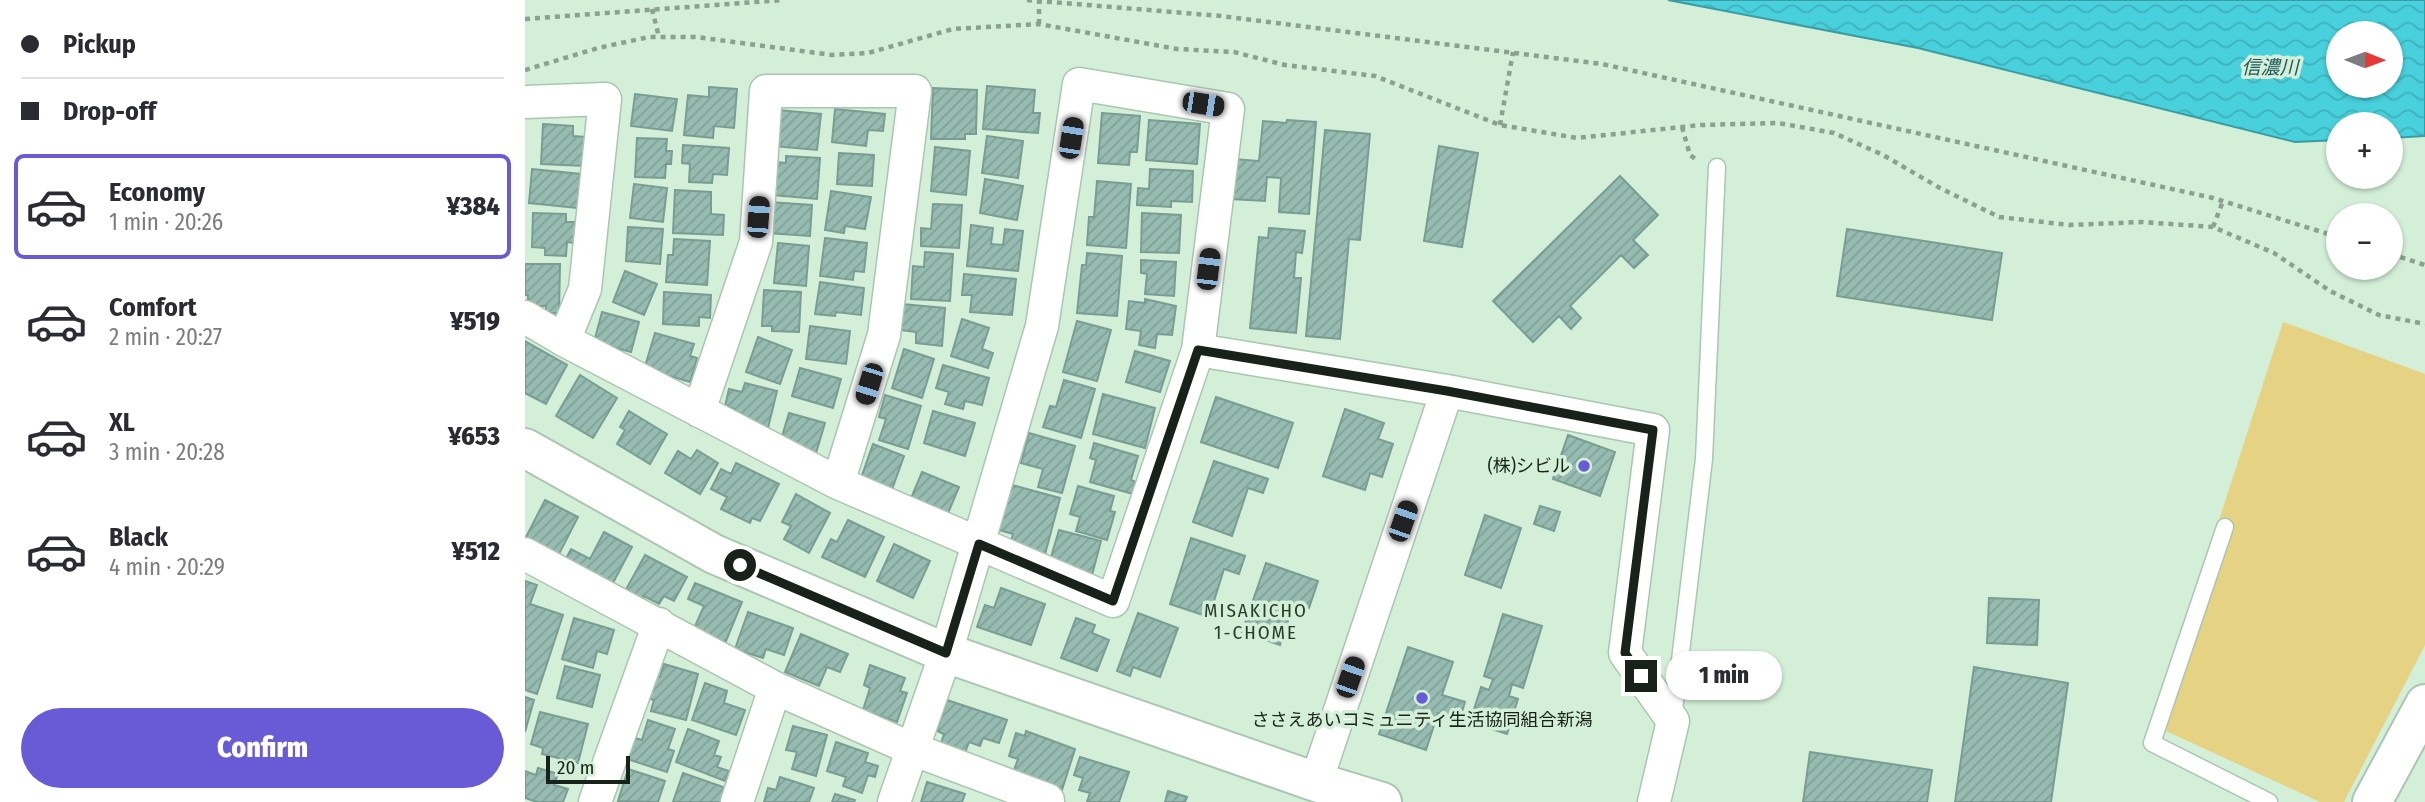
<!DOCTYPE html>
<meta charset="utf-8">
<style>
body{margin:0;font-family:"Fira Sans Condensed","Noto Sans JP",sans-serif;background:#f7f7f7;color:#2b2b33;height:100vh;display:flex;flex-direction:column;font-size:26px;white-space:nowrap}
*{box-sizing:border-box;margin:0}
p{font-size:23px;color:#7c7c81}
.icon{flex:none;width:38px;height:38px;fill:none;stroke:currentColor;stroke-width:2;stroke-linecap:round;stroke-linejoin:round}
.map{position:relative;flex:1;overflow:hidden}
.sheet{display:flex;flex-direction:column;background:#fff;width:525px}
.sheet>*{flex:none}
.guide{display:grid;align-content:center;height:154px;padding:0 21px;background:#fff}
.needle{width:46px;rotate:91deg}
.fabs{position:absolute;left:1801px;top:21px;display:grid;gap:14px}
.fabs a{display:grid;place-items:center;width:77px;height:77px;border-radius:50%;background:#fff;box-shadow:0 2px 5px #0004;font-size:35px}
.scale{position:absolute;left:21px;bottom:18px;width:84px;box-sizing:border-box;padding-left:7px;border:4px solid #18221a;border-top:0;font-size:19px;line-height:24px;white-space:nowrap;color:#18221a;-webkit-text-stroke:5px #d3efd7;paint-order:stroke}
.end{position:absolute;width:32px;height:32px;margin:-16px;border:9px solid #18221a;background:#fff;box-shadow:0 0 0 4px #fff}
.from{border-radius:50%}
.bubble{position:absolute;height:49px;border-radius:24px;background:#fff;box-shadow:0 2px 5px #0004;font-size:23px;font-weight:800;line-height:49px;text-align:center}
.car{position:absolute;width:21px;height:42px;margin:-21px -10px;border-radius:9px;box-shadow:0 0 5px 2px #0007;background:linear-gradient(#222 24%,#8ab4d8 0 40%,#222 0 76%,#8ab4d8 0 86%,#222 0)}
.guide b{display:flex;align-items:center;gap:24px;height:66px;font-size:26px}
.guide b+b{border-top:2px solid #e1e1e2}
.guide i{width:18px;height:18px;background:#2b2b33}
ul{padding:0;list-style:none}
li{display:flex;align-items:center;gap:21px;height:105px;margin:0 14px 10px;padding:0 7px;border:4px solid transparent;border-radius:10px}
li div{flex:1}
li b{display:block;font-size:26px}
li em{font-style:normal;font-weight:800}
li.on{border-color:#685bd5}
li>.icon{width:63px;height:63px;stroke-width:1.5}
.primary-button{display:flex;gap:14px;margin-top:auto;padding:14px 21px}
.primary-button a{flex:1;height:80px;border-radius:42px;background:#685bd5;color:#fff;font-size:28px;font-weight:800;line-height:80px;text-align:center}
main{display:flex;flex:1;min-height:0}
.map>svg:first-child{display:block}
.green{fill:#e5d283}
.water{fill:url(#water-waves);stroke:#3a9ca2;stroke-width:2;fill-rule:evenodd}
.building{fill:url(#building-hatch);stroke:#799d93;stroke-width:2}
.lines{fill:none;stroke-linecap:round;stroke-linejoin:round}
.service-casing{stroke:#abc6b0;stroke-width:19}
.minor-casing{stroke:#abc6b0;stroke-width:35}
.tertiary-casing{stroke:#abc6b0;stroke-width:42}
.path{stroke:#8ba08e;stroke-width:4.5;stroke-dasharray:5 5;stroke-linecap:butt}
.service{stroke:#fff;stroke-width:16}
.minor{stroke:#fff;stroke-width:32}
.tertiary{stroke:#fff;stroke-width:38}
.route{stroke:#18221a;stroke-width:9}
.poi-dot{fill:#685bd5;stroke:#d3efd7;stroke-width:2.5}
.labels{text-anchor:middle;stroke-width:7;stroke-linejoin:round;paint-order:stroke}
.poi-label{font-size:18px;fill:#18221a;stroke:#d3efd7;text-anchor:end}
.water-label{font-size:19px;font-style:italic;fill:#1d555a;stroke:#d3efd7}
.neighbourhood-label{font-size:19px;letter-spacing:2px;fill:#253c2a;stroke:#d3efd7}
</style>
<main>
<section class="sheet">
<div class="guide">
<b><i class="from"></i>Pickup</b>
<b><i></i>Drop-off</b>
</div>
<ul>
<li class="on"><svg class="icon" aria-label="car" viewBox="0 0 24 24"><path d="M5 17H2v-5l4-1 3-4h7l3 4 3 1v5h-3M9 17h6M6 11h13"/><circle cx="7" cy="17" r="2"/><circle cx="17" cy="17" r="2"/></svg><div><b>Economy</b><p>1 min · 20:26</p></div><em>¥384</em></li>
<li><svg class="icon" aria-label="car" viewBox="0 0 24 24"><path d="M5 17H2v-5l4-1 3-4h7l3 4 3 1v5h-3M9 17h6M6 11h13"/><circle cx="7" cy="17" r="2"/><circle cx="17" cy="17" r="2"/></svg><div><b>Comfort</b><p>2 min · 20:27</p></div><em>¥519</em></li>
<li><svg class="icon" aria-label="car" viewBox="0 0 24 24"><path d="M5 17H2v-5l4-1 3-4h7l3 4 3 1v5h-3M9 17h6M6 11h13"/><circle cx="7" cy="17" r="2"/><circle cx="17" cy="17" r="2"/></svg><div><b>XL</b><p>3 min · 20:28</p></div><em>¥653</em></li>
<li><svg class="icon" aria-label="car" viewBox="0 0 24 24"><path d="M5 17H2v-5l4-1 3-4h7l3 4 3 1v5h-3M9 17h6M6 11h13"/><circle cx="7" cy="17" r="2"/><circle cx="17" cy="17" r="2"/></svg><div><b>Black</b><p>4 min · 20:29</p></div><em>¥512</em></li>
</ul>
<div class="primary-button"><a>Confirm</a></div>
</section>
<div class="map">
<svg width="1900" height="802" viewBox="0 0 1900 802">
<defs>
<pattern id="water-waves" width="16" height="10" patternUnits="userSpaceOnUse" patternTransform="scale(1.75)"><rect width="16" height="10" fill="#48d0dc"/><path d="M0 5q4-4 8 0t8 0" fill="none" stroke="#3eb2bc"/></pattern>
<pattern id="building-hatch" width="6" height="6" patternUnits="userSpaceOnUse" patternTransform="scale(1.75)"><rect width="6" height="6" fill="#96bbb1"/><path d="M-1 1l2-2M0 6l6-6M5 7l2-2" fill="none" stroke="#81a098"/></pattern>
</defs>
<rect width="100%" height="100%" fill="#d3efd7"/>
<path class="green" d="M 1758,322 L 1900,374 L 1900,645 L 1819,802 L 1795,802 L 1628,725 Z"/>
<path class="water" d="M 1143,0 L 1900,0 L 1900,136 L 1866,138 L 1866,124 L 1813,124 L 1813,140 L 1770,142 L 1393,48 ZM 1813,33 L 1866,33 L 1866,86 L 1813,86 Z"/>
<path class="building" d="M 462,86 L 510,90 L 508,113 L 515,113 L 513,133 L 458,129 Z
M 184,87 L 212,89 L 209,128 L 189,126 L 188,138 L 159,135 L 163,95 L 184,97 Z
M 408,88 L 452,90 L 451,134 L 440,134 L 440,139 L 406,139 Z
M 110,94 L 152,99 L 147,131 L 106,126 Z
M 310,109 L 360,114 L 358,131 L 343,130 L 341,146 L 307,142 Z
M 253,110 L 296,114 L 292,150 L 249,146 Z
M 577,113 L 615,116 L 612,152 L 605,152 L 604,165 L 573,163 Z
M 624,120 L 675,124 L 672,164 L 621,160 Z
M 762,120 L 791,122 L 784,214 L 754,212 L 756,178 L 742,177 L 740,201 L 706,199 L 709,159 L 734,161 L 738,121 L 761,123 Z
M 18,124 L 48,126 L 48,136 L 61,137 L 60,166 L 16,164 Z
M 800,130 L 845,134 L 835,240 L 824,239 L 815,339 L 781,336 Z
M 462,136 L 498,141 L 493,178 L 457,173 Z
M 112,138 L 142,139 L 141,151 L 147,151 L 146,164 L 141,164 L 140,178 L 110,177 Z
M 158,145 L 204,148 L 202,175 L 188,174 L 187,183 L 164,182 L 165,164 L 157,163 Z
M 914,146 L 953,153 L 937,247 L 899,241 Z
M 410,147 L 445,151 L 441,195 L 406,191 Z
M 314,153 L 349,155 L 347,186 L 312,184 Z
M 261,156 L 295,158 L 292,199 L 248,195 L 251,162 L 261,163 Z
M 7,169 L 56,174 L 52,208 L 4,203 Z
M 625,169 L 668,171 L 667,202 L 646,201 L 646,207 L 612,205 L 613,188 L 624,189 Z
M 1095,176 L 1133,215 L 1108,240 L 1123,255 L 1109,268 L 1096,255 L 1045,306 L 1056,318 L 1046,329 L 1034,316 L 1008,342 L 968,301 Z
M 460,179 L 498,186 L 492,220 L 455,213 Z
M 572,181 L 606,184 L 601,248 L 562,245 L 564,217 L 569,217 Z
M 109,184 L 142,188 L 138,222 L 105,218 Z
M 150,190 L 186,192 L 186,214 L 199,215 L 198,235 L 148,233 Z
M 306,191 L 346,197 L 340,229 L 320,226 L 319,233 L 300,230 Z
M 244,202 L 287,205 L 285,236 L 242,233 Z
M 408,204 L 437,205 L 434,248 L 396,246 L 396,228 L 406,229 Z
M 8,213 L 41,214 L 41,222 L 51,222 L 50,243 L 42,242 L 41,256 L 20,255 L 20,248 L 7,247 Z
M 617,213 L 656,215 L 654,253 L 616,252 Z
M 446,225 L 468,228 L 466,244 L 478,245 L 480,229 L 498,231 L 493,271 L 442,266 Z
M 103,227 L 138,229 L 135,264 L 101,261 Z
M 744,228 L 780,231 L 777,253 L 771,252 L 769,278 L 776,278 L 771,333 L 725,328 L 734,237 L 743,238 Z
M 1322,229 L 1477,253 L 1467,320 L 1312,296 Z
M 300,238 L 342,243 L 339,272 L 329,271 L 328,280 L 295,276 Z
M 149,239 L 185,241 L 182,285 L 141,282 L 143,255 L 148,255 Z
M 253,243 L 284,246 L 281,286 L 249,283 Z
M 400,252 L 428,254 L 425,301 L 386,299 L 388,266 L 399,267 Z
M 562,253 L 597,256 L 592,316 L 552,313 L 557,265 L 561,265 Z
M 616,260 L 651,262 L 649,296 L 620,294 L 622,274 L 616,273 Z
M 0,264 L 35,264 L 34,313 L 21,313 L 21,306 L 3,306 L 3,295 L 0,295 Z
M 100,271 L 132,284 L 119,315 L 88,302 Z
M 439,274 L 491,279 L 487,315 L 445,312 L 447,295 L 437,295 Z
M 295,282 L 339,288 L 336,315 L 311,312 L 310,316 L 290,314 Z
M 239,290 L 276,292 L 274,332 L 247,331 L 247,326 L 237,326 Z
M 139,292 L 186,295 L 185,318 L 174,317 L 174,326 L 138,324 Z
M 620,299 L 651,306 L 647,335 L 632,334 L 630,348 L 614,345 L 616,331 L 601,329 L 604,301 L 620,303 Z
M 377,304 L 420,308 L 417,346 L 391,343 L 391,332 L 375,330 Z
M 77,312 L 114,322 L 106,352 L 69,342 Z
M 437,319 L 464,328 L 457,349 L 468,353 L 463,368 L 426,356 Z
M 552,321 L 586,330 L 572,381 L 538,372 Z
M 285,326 L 325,331 L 321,364 L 281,359 Z
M 130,333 L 169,344 L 165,356 L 172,358 L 165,382 L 145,376 L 143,381 L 118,373 Z
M 233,337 L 267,350 L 255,384 L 221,372 Z
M 0,341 L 42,365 L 21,404 L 0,393 Z
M 379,349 L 409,359 L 397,398 L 367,388 Z
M 610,351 L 645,361 L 635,392 L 601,382 Z
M 418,365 L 464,378 L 457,405 L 440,401 L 438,409 L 420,404 L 424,392 L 411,388 Z
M 275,368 L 316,379 L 308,408 L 267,396 Z
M 55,375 L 92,398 L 68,438 L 31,416 Z
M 539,380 L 570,389 L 556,438 L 518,427 L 525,406 L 531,407 Z
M 220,383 L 252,391 L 243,428 L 208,418 L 210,409 L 200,406 L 204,389 L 217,392 Z
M 578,394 L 630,408 L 620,448 L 568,434 Z
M 360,395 L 396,406 L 383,449 L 354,440 L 361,419 L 354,417 Z
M 691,397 L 768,423 L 753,468 L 676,442 Z
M 820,409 L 859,423 L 853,439 L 868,444 L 857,477 L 845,473 L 840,490 L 798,476 Z
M 104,411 L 142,434 L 125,464 L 92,444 L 100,430 L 95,427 Z
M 408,411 L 450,423 L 440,456 L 399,443 Z
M 264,413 L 300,423 L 291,453 L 255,443 Z
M 504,433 L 550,446 L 537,493 L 513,487 L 518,469 L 496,463 Z
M 1043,435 L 1090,452 L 1075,496 L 1028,479 Z
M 569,443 L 613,456 L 606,480 L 611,482 L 608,494 L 565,482 L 571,460 L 565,458 Z
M 348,444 L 379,456 L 365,495 L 334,484 Z
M 172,450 L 193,463 L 175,494 L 140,473 L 153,451 L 166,459 Z
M 689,461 L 743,479 L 738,493 L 723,488 L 707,536 L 668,522 Z
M 211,463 L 254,484 L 235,521 L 227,518 L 225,523 L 196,509 L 202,497 L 186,489 L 196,469 L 206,474 Z
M 397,472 L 434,487 L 421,518 L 384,503 Z
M 487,485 L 535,498 L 519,558 L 484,548 L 488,534 L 474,530 Z
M 553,486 L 589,496 L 585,511 L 590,512 L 582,540 L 551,531 L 555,517 L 545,514 Z
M 271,494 L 305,513 L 284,553 L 259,539 L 266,526 L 257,522 Z
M 20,500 L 53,517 L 34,554 L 1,537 Z
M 1015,506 L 1035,512 L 1029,531 L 1009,524 Z
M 960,515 L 996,528 L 976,588 L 940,575 Z
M 323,520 L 359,537 L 340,577 L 297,557 L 306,539 L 312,542 Z
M 534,530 L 576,541 L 567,575 L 524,564 Z
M 79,532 L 107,547 L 88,583 L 61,569 L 37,566 L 46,549 L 65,559 Z
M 666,538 L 720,556 L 714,574 L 699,569 L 684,617 L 645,604 Z
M 369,544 L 405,561 L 388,598 L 352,581 Z
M 120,555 L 162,577 L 149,601 L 139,596 L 134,604 L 119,596 L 116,602 L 99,593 Z
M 741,563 L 793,581 L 784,608 L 769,603 L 755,645 L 717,632 Z
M 0,581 L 12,585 L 5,604 L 38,615 L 12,694 L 0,690 Z
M 170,583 L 217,602 L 199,646 L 167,633 L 179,606 L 163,599 Z
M 476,588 L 520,604 L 506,645 L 452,627 L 460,605 L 469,608 Z
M 1464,598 L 1514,600 L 1512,645 L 1462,643 Z
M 223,612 L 268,628 L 259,655 L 241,649 L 238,658 L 210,649 Z
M 613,613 L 653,628 L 635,677 L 608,667 L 605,676 L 592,671 Z
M 978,614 L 1017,626 L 998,688 L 987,684 L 984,696 L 993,699 L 982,734 L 945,722 L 956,687 L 964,690 L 968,679 L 959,676 Z
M 49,618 L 89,630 L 82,654 L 72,651 L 68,668 L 37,659 Z
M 551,618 L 570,625 L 567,633 L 584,640 L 572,671 L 536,658 Z
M 276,634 L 323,654 L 315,672 L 302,667 L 294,686 L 260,672 Z
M 883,647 L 928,662 L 917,695 L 940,702 L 934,721 L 913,713 L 901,750 L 854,734 Z
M 139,664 L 173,674 L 161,720 L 126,711 L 129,700 L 122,698 L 128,675 L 135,677 Z
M 345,665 L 380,678 L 375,691 L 382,693 L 372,722 L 338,710 L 345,688 L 339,685 Z
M 40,666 L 75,675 L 67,707 L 32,698 Z
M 1449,667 L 1543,683 L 1526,802 L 1430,802 Z
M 180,683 L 202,691 L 199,703 L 220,710 L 211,735 L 167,720 Z
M 0,697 L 9,700 L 0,732 Z
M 422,700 L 482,720 L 474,743 L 458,738 L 455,746 L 444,742 L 440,753 L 415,746 L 419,734 L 412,731 Z
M 15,712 L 63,724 L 53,763 L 17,754 L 18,748 L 6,744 Z
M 123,720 L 150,729 L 143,749 L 149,751 L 142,772 L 96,757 L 103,736 L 117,740 Z
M 268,726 L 302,735 L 291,776 L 267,769 L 272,752 L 261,750 Z
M 163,729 L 194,741 L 189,755 L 196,757 L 192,767 L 204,771 L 200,781 L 151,762 Z
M 501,731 L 550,749 L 537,790 L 488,773 L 493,759 L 484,756 L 491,733 L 500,736 Z
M 311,742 L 343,753 L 340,762 L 353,766 L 350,777 L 343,775 L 337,793 L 318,786 L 321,777 L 302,771 Z
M 1285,752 L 1407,770 L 1402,802 L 1278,802 Z
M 555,757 L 604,772 L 594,802 L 562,802 L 565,793 L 554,790 L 558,778 L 549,775 Z
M 13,768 L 33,774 L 29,785 L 43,789 L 38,802 L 12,802 L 0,798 L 0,771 L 11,775 Z
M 103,769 L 140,781 L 133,802 L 93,801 Z
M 158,773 L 204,789 L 199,802 L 148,802 Z
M 255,777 L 289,788 L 284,802 L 239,802 L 243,788 L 251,790 Z
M 402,782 L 440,794 L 437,802 L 396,802 Z
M 643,791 L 662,797 L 660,802 L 640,802 Z
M 310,794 L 330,800 L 329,802 L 307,802 Z"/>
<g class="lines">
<g class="service-casing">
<path id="service" d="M 1700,527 L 1627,743 L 1744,802
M 1148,719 L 1179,459 L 1192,167"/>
</g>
<g class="minor-casing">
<path id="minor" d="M 0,102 L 80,99 L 60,289 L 39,340
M 0,317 L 39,340 L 313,483 L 588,601 L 673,350 L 703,109 L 554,84 L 517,326 L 421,653 L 369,802
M 673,350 L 922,391 L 1128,430 L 1100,653 L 1148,721 L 1129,802
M 174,411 L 231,242 L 241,91 L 390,91 L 359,335 L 313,483
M 0,554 L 250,688 L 387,749 L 523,800 L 523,802
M 791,782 L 922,391
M 70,802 L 134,624
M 212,802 L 250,688"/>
</g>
<g class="tertiary-casing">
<path id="tertiary" d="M 0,448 L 189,554 L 421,653 L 791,782 L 857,802
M 1847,802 L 1900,704"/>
</g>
<path class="path" d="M 502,0 L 696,16 L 1077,64 L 1688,198 L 1813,237
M 127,9 L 134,37
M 0,19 L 258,0
M 514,24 L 514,1
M 0,70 L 73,48 L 124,37 L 171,37 L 307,55 L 343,53 L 428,29 L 514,24 L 652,49 L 709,52 L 760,65 L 850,76 L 975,125 L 1052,138 L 1176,125 L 1253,123 L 1309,133 L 1358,155 L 1415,188 L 1474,217 L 1544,225 L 1617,222 L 1688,227 L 1749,253 L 1805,291 L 1854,315 L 1900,324
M 975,125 L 988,52
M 1157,127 L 1165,155 L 1172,160
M 1688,227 L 1698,201
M 1866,254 L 1900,265"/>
<use href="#service" class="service"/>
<use href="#minor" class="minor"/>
<use href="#tertiary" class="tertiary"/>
</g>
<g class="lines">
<path class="route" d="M 215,565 L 421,653 L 454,544 L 588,601 L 673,350 L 922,391 L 1128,430 L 1100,653 L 1116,676"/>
</g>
<g class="poi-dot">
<circle cx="1059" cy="466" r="7"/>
<circle cx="897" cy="698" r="7"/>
</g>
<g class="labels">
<g class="poi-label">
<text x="1045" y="472">(株)シビル</text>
<text x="897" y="726" text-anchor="middle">ささえあいコミュニティ生活協同組合新潟</text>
</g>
<g class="water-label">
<text x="1745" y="74">信濃川</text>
</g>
<g class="neighbourhood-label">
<text x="731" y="617">MISAKICHO<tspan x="731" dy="22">1-CHOME</tspan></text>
</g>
</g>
</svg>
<div class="fabs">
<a><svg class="needle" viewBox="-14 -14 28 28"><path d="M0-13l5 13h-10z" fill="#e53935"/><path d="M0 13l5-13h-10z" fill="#7c7c81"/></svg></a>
<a>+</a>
<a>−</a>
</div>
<div class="scale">20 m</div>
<i class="end from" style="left:215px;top:565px"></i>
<i class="end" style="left:1116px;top:676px"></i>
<div class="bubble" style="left:1141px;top:651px;width:116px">1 min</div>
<i class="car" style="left:678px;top:104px;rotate:99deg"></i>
<i class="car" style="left:546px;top:138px;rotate:9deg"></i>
<i class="car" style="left:233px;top:217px;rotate:4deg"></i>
<i class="car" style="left:683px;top:269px;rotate:7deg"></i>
<i class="car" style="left:344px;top:384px;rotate:197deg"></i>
<i class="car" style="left:878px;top:521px;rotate:19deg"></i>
<i class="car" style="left:825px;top:677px;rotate:19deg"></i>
</div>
</main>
